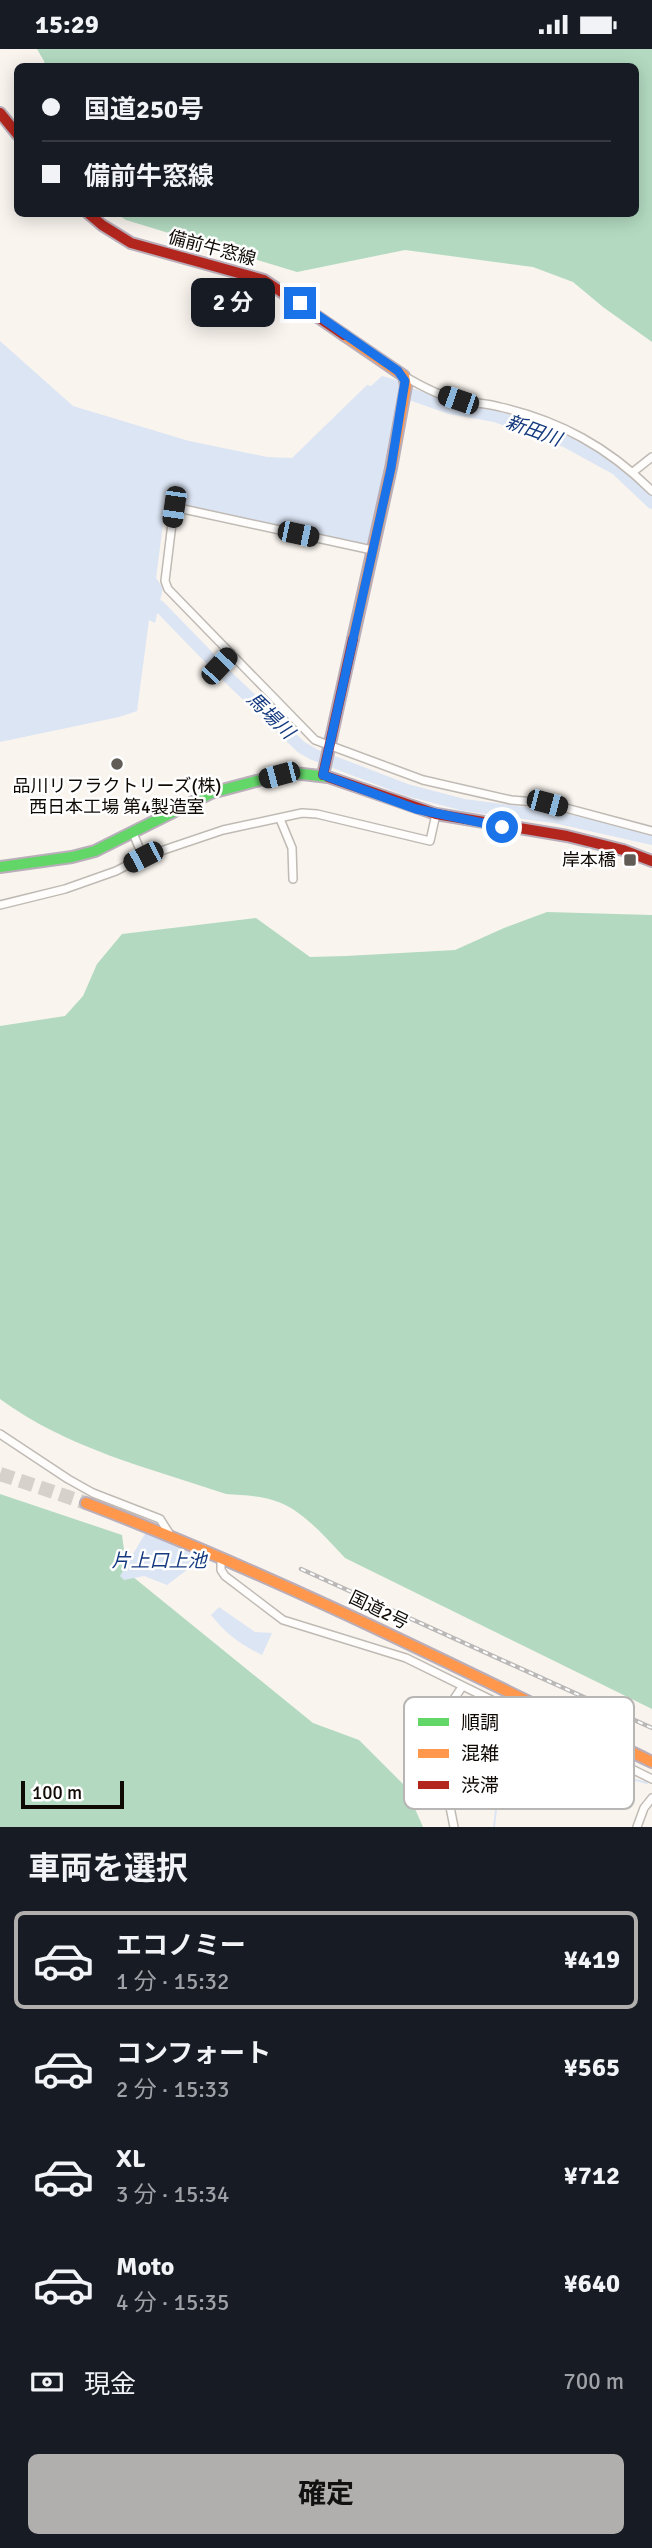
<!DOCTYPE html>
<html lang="ja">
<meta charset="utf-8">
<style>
body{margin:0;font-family:Signika,"Noto Sans JP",sans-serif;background:#20242c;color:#f1f3f6;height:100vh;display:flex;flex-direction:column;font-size:26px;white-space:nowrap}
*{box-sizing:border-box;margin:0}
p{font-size:23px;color:#9ea1a6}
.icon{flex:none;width:38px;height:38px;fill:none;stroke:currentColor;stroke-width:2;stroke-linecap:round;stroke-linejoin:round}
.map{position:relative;height:1778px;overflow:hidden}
.sheet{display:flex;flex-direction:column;background:#171b24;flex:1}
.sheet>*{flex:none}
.banner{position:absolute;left:14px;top:14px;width:625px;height:154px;border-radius:10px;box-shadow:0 4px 18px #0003;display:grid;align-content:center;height:154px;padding:0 28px;background:#171b24}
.scale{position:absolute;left:21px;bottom:18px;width:103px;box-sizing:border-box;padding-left:7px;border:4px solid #100a05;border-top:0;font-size:19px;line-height:24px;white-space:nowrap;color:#100a05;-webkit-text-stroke:5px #fff;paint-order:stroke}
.end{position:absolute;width:32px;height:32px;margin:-16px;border:9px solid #1a73e8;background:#fff;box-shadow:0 0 0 4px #fff}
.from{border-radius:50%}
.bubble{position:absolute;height:49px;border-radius:10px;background:#171b24;box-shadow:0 4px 18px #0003;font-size:23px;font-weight:700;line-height:49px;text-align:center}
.car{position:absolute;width:21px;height:42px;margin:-21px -10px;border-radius:9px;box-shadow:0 0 5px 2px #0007;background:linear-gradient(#222 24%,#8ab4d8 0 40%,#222 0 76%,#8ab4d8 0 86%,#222 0)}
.banner b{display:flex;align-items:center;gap:24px;height:66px;font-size:26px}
.banner b+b{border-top:2px solid #363941}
.banner i{width:18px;height:18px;background:#f1f3f6}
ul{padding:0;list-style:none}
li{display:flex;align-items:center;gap:21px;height:98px;margin:0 14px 10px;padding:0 14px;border:4px solid transparent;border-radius:10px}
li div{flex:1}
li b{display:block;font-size:26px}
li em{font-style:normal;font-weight:700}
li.active{border-color:#b1afae}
li>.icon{width:63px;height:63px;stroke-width:1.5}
h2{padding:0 28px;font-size:32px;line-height:84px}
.pay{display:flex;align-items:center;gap:18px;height:77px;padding:0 28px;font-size:26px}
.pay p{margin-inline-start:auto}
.action{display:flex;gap:14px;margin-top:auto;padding:14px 28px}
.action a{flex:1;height:80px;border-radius:10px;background:#b1afae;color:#111;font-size:28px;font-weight:700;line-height:80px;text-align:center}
.status{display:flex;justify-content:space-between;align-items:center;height:49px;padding:0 35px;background:#171b24;direction:ltr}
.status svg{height:19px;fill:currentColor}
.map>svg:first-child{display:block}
.forest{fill:#b3dac1}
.water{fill:#dce5f4}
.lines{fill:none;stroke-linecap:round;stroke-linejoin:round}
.stream{stroke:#dce5f4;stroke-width:2}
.river{stroke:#dce5f4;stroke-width:12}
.highway-tunnel{stroke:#d6d1cb;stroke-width:14;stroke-dasharray:14 7;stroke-linecap:butt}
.street-casing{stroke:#c0bab4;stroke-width:10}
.fast-casing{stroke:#b9aeb9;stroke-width:14}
.slow-casing{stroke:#b9aeb9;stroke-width:14}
.jam-casing{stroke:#b9aeb9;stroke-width:14}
.street{stroke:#fefdfc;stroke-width:7}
.fast{stroke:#63d668;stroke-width:10}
.slow{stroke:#ff974d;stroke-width:10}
.jam{stroke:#b3261e;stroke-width:10}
.rail-casing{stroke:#bbb9b8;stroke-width:4.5}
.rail{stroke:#fff;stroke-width:2;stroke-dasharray:5;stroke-linecap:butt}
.route{stroke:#1a73e8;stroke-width:9}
.poi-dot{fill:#625c57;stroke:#fff;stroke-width:2.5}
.labels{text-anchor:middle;stroke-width:5;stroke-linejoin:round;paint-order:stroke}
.street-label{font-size:18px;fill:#100a05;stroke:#fff}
.poi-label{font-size:18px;fill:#100a05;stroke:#fff}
.water-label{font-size:19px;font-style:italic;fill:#14397e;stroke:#fff}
.key{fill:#fff;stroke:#b7b6b4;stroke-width:2}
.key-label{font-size:19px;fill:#100a05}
</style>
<div class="status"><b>15:29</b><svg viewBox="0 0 49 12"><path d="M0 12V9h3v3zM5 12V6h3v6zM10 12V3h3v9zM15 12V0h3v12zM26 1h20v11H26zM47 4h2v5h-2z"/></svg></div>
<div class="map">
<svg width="652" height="1778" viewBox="0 0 652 1778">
<rect width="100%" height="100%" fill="#f9f4ee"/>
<path class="forest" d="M 37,0 L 652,0 L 652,293 L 603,258 L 573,233 L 533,218 L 405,201 L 297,223 L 126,171 L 117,165 L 635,164 L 635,18 L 45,18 L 44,12 Z
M 547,863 L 652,866 L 652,1660 L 345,1509 C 328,1491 305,1464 281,1454 C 265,1447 243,1446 226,1445 C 149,1419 66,1399 0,1350 L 0,977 L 65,967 L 83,947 L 97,915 L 122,885 L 256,869 L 310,908 L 346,907 L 455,901 L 504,879 Z
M 0,1445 L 122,1486 L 127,1523 L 313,1674 L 359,1691 L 405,1737 L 423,1778 L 0,1778 Z"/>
<path class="water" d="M 0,292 L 73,357 L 189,392 L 267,408 L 292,409 L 367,336 L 371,337 L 382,327 L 400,332 L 369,497 L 166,452 L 156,529 L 163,539 L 155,574 L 149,571 L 137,662 L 119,668 L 0,693 Z
M 146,1483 L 192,1501 L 195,1505 L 188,1520 L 167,1536 L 144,1527 L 124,1531 L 120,1527 Z
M 219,1558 L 255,1583 L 272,1584 L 262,1606 C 240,1595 226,1585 211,1566 Z"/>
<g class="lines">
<path class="stream" d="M 494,1778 L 497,1752 L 558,1710 L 647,1734"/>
<path class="river" d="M 399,341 L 450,359 L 495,367 L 565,392 L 616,420 L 652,454
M 159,557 L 229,629 L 301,698 L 313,705 L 407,741 L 464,756 L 554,768 L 652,790"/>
<path class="highway-tunnel" d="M 0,1425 L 86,1454"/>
<g class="street-casing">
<path id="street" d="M 404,327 C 421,337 438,346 457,351 C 471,354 486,354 500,358 C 560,372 608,398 652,442
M 633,423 L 652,408
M 372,501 L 174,458 L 165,532 L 168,540 L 315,691 L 423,731 L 511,751 L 547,754 L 652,782
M 209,628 L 231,604
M 280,770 L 292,799 L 293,830
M 133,784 L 143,808
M 0,856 L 65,840 L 116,822 L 143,808 L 223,781 L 302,764 L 317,765 L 430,792 L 436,765
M 0,1385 L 68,1430 L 93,1444 L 160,1470 L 169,1484
M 221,1508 L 221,1521 L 225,1527 L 283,1571 L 406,1609 L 652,1730
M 454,1778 L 450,1758 L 415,1708 L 462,1638
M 637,1778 L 644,1759 L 652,1749"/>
</g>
<g class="fast-casing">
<path id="fast" d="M 0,818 L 72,808 L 95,802 L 211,744 L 279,726 L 294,724 L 328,728"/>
</g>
<g class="slow-casing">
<path id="slow" d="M 344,286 L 404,327 L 406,337 L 391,419 L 353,590
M 86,1454 C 280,1528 465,1622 652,1713"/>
</g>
<g class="jam-casing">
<path id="jam" d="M 0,64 L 18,86
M 88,164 L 102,176 L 131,194 L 264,231 L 344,286
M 323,726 L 353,590
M 328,728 L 436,765 L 567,787 L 623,801 L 652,812"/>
</g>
<use href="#street" class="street"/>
<use href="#fast" class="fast"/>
<use href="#slow" class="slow"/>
<use href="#jam" class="jam"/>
<g class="rail-casing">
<path id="rail" d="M 301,1520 L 652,1679"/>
</g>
<use href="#rail" class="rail"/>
</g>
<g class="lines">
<path class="route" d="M 300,254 L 398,322 L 405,332 L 391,419 L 323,726 L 416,760 L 502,778"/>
</g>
<g class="poi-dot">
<circle cx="117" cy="715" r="7"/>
<rect x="623" y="804" width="14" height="14" rx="3.5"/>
</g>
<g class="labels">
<g class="street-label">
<text transform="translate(212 199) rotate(15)" y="6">備前牛窓線</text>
<text transform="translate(379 1561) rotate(26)" y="6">国道2号</text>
</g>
<g class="poi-label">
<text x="117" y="743">品川リフラクトリーズ(株)<tspan x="117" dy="21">西日本工場 第4製造室</tspan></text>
<text x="616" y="817" text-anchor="end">岸本橋</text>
</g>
<g class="water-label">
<text transform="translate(534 381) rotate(20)" y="7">新田川</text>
<text transform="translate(271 666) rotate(44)" y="7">馬場川</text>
<text x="159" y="1518">片上口上池</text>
</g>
</g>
<rect x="404" y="1648" width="230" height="112" rx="10" class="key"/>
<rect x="418" y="1669" width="31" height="8" fill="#63d668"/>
<rect x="418" y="1700" width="31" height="9" fill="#ff974d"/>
<rect x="418" y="1732" width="31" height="8" fill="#b3261e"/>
<g class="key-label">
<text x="461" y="1680">順調</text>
<text x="461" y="1711">混雑</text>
<text x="461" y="1743">渋滞</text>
</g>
</svg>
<div class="scale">100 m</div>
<i class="end from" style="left:502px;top:778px"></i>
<i class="end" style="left:300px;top:254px"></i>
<div class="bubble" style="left:191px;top:229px;width:84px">2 分</div>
<i class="car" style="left:458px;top:351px;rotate:289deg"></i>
<i class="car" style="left:174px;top:458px;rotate:188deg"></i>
<i class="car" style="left:298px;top:485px;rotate:102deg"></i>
<i class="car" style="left:219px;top:617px;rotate:43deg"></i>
<i class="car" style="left:279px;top:726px;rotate:255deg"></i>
<i class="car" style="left:547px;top:754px;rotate:105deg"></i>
<i class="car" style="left:143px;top:808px;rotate:243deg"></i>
<div class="banner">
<b><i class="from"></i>国道250号</b>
<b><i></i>備前牛窓線</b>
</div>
</div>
<section class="sheet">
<h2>車両を選択</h2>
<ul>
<li class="active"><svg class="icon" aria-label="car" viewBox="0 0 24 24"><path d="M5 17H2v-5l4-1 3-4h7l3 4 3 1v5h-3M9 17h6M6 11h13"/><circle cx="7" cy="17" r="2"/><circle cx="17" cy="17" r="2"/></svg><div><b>エコノミー</b><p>1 分 · 15:32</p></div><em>¥419</em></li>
<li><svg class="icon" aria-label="car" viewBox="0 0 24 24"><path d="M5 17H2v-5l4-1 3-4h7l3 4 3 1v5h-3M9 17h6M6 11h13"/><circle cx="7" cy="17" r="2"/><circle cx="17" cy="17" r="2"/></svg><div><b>コンフォート</b><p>2 分 · 15:33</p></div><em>¥565</em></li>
<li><svg class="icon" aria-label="car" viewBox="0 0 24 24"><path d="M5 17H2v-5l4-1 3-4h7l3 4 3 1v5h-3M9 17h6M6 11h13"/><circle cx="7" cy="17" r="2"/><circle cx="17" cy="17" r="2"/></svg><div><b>XL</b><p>3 分 · 15:34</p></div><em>¥712</em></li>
<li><svg class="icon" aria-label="car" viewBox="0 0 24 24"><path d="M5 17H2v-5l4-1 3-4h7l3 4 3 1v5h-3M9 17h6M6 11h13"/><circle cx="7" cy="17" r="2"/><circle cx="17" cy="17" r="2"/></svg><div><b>Moto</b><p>4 分 · 15:35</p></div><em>¥640</em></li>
</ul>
<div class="pay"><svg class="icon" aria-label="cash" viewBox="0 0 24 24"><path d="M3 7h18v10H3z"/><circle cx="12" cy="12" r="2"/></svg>現金<p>700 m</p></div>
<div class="action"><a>確定</a></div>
</section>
